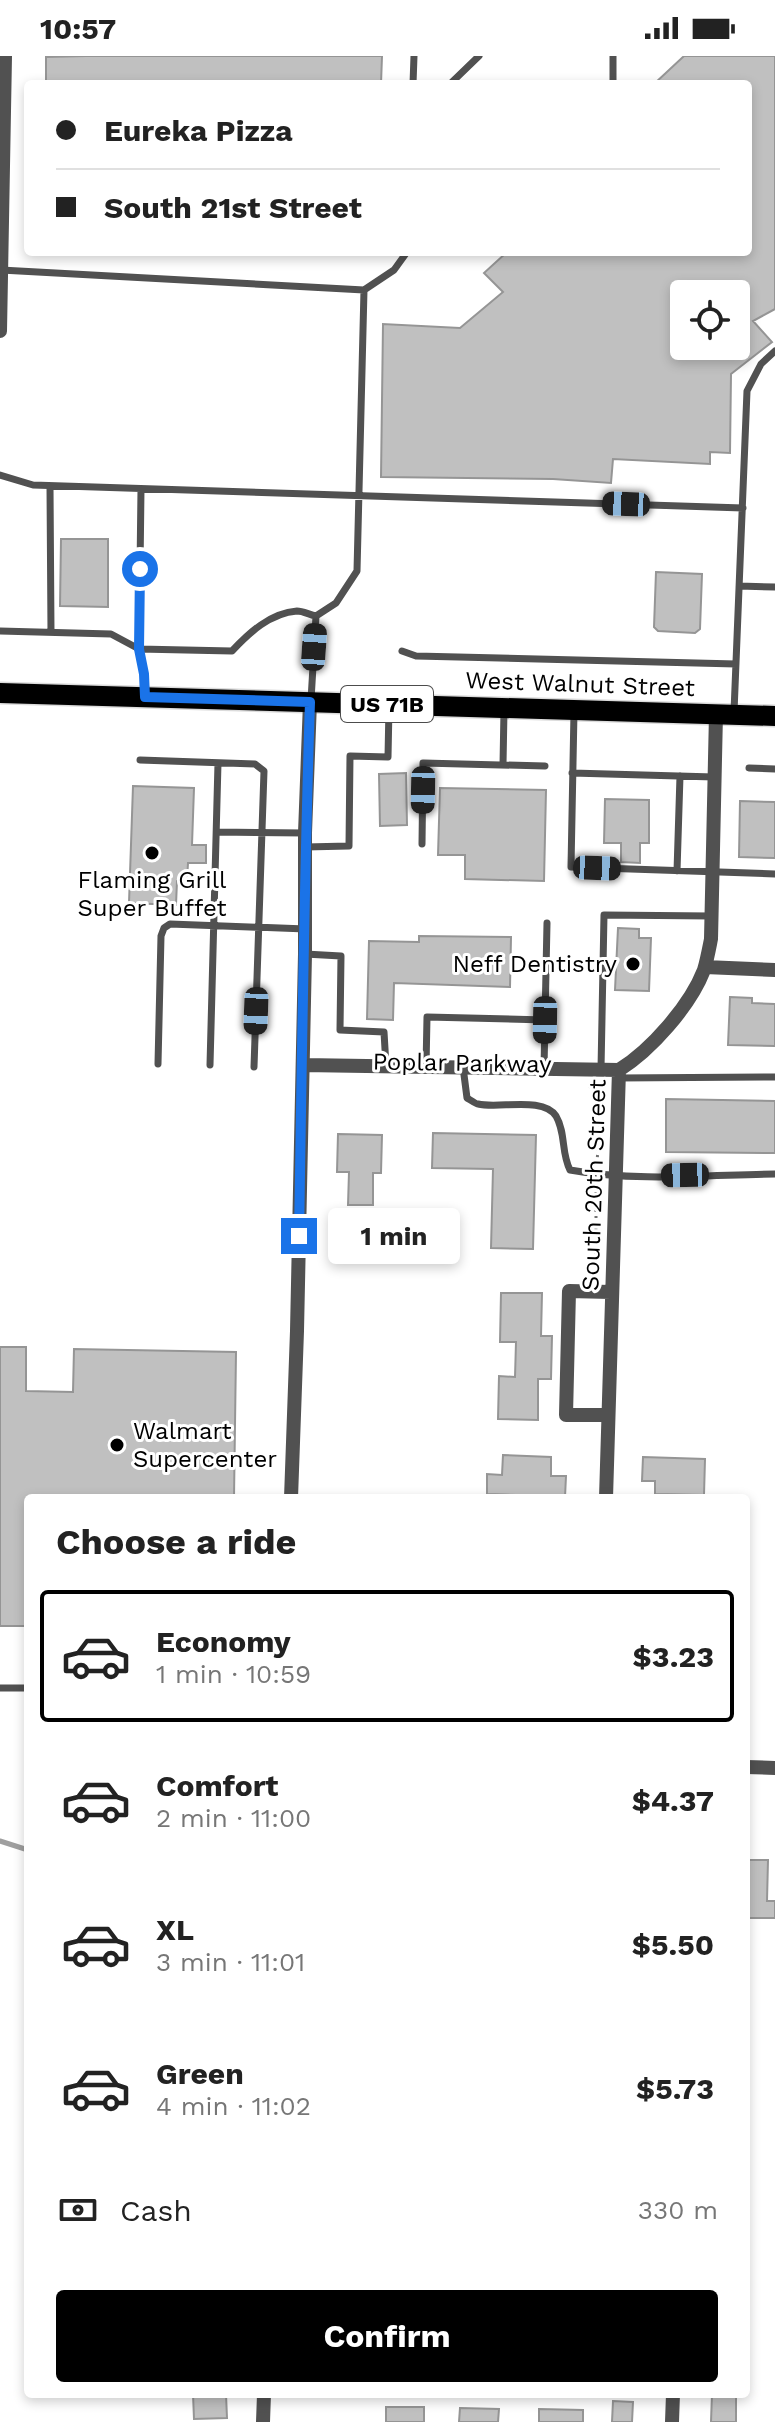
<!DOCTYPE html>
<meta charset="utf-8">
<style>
body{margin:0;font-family:"Work Sans",sans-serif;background:#f2f2f2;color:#222;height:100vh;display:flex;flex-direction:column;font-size:30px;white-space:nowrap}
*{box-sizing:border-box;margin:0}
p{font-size:26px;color:#767676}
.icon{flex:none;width:44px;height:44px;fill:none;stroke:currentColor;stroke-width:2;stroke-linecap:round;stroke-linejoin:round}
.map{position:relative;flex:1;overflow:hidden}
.panel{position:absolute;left:24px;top:1438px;width:726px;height:904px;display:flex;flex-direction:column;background:#fff;border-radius:8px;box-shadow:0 4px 12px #0003}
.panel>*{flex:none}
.hud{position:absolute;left:24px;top:24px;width:728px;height:176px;border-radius:8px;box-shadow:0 4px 12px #0003;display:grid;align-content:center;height:176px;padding:0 32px;background:#fff}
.buttons{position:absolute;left:670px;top:224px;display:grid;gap:16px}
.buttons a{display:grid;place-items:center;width:80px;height:80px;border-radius:8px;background:#fff;box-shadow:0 4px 12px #0003;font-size:40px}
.end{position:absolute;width:36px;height:36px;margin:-18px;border:10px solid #1a73e8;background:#fff;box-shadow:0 0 0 4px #fff}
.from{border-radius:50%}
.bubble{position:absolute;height:56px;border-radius:8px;background:#fff;box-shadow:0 4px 12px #0003;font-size:26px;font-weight:700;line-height:56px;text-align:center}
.car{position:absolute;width:24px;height:48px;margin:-24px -12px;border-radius:10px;box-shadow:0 0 6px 2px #0007;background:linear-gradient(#222 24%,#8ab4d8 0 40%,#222 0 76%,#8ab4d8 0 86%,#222 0)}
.hud b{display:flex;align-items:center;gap:28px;height:76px;font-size:30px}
.hud b+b{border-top:2px solid #e0e0e0}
.hud i{width:20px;height:20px;background:#222}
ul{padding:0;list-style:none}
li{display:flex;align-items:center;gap:24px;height:132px;margin:0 16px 12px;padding:0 16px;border:4px solid transparent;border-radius:8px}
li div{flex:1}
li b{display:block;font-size:30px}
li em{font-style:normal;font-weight:700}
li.active{border-color:#000}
li>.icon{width:72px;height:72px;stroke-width:1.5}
h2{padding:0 32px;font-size:36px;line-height:96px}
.pay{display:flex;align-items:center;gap:20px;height:88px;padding:0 32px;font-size:30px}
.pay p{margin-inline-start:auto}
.cta{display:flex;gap:16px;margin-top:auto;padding:16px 32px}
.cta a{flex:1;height:92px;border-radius:8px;background:#000;color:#fff;font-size:32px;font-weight:700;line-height:92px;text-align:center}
.status{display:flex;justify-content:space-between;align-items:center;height:56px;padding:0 40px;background:#fff;direction:ltr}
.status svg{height:22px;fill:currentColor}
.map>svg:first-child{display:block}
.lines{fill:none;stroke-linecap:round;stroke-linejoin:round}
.stream{stroke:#9f9f9f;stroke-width:5}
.building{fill:#c0c0c0;stroke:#959595;stroke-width:2;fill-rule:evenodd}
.primary-casing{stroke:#dbdbdb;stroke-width:23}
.path{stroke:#737373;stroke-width:3;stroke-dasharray:2 4;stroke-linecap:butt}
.service{stroke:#515151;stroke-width:7}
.minor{stroke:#515151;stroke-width:14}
.primary{stroke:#000;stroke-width:20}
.route{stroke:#1a73e8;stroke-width:10}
.poi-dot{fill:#000;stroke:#fff;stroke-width:3}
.labels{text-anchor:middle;stroke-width:6;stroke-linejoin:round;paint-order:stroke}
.shield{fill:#fff;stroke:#4c4c4c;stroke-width:2}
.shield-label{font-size:22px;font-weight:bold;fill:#000}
.street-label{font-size:24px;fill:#000;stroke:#fff}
.poi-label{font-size:24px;fill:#000;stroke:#fff}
</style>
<div class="status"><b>10:57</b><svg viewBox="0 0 49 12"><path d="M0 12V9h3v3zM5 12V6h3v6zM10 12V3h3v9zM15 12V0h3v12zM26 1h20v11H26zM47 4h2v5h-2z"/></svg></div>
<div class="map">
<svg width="775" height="2366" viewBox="0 0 775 2366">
<rect width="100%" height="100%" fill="#fff"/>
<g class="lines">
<path class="stream" d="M 0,1785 L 28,1794"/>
</g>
<path class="building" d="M 86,0 L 382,0 L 381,28 L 46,28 L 46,1 Z
M 684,0 L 775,0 L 775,253 L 753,265 L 772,286 L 731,318 L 730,397 L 710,396 L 710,408 L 613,403 L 611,427 L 553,423 L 381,421 L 383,268 L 460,272 L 503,236 L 484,217 L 507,196 L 748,196 L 748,28 L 654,28 ZM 684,238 L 736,238 L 736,290 L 684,290 Z
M 61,483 L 108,483 L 108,551 L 60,550 Z
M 656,516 L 702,518 L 700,573 L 695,577 L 658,575 L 654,571 Z
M 406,717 L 407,769 L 380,770 L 379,718 Z
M 133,730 L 194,732 L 192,789 L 206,789 L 206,807 L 188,807 L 187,825 L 177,825 L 176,849 L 129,847 Z
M 440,732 L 546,734 L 544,825 L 465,823 L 465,799 L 438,799 Z
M 605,743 L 649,744 L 649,787 L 640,787 L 640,807 L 621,806 L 621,787 L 604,787 Z
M 740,745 L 775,746 L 775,802 L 739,801 Z
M 618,872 L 639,873 L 639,882 L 651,882 L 649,935 L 615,934 Z
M 419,880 L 511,881 L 510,931 L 394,927 L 393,964 L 367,963 L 369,885 L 419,886 Z
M 730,941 L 752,942 L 752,947 L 775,948 L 775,990 L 728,989 Z
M 666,1043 L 775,1045 L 775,1097 L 666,1096 Z
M 433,1077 L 536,1079 L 533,1193 L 491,1192 L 493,1113 L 432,1112 Z
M 338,1078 L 382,1079 L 381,1117 L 373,1117 L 373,1149 L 348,1149 L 349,1116 L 337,1116 Z
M 501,1237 L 542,1237 L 541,1280 L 552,1280 L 551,1323 L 538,1323 L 538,1364 L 498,1363 L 499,1320 L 515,1321 L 516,1286 L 500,1286 Z
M 0,1291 L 26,1291 L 26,1335 L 73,1336 L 74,1293 L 236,1296 L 234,1442 L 28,1442 L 28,1570 L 0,1570 Z
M 503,1399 L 551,1401 L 551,1420 L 566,1420 L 565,1441 L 515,1442 L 515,1439 L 487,1438 L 487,1418 L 502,1419 Z
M 643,1401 L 705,1403 L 704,1439 L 655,1438 L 655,1425 L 642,1425 Z
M 746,1804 L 768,1804 L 767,1845 L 775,1845 L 775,1862 L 746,1862 Z
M 193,2338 L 226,2338 L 227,2362 L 194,2363 Z
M 712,2338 L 736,2338 L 736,2366 L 711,2366 Z
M 613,2345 L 633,2346 L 632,2366 L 612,2366 Z
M 386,2351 L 424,2351 L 424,2366 L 386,2366 Z
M 460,2352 L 499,2353 L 498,2366 L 459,2366 Z
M 539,2353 L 583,2354 L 583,2366 L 539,2366 Z"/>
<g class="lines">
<g class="primary-casing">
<path id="primary" d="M 0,637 L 775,660"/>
</g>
<path class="path" d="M 589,1030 C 607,1042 598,1087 597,1106
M 596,1222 L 596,1130"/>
<path class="service" d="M 413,28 L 414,0
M 450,28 L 479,0
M 613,28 L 613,0
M 1,214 L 364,234
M 0,419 L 33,429 L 743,452
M 50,430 L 51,576
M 141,433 L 139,593 L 144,618 L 144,639
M 739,530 L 775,531
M 0,575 L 111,578 L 139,593 L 232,595 C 249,577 270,557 297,555 C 303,555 310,559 316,560
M 402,595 L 416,600 L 736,608
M 311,644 L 316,560 L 336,547 L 357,515 L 364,234 L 394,214 L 407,196
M 574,656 L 571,811 L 775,818
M 734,656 L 747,335 L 761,308 L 775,295
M 140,704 L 255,708 L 264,715 L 254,1011
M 503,709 L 504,654
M 749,712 L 775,713
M 572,717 L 714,721
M 217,776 L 305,777
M 422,788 L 423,707 L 545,710
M 305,791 L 349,790 L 350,700 L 388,701 L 389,651
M 677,815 L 680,720
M 305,898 L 341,900 L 340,974 L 384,976 L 386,1010
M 158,1008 L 161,880 L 164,872 L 170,868 L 306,873
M 210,1009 L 218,707
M 426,1011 L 427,961 L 545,964
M 463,1011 L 467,1042 C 469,1043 476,1048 478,1048 C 499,1053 543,1040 556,1060 C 566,1077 561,1097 570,1114 C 635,1126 709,1119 775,1118
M 544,1012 L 547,867
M 601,1013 L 604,859 L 711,860
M 618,1022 L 775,1021
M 0,1632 L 28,1632"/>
<path class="minor" d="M 0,275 L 5,0
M 705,911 L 775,914
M 303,1009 L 619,1014
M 619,1014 C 651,994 690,950 704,914 C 707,904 709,893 711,883 L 716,658
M 608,1359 L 566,1359 L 569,1235 L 611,1236
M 291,1442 L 297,1275 L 305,898 L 305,777 L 310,646
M 606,1442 L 619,1014
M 746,1711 L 775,1712
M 263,2366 L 264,2338
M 672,2366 L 673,2338"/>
<use href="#primary" class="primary"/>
</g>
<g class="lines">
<path class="route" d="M 140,513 L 139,593 L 144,618 L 145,641 L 310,646 C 304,824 302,1002 299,1180"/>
</g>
<g class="poi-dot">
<circle cx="152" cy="797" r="8"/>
<circle cx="633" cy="908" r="8"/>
<circle cx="117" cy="1389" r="8"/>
</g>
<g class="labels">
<rect class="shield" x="341" y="630" width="92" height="36" rx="6"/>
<g class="shield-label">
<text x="387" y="656">US 71B</text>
</g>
<g class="street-label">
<text transform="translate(580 628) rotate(2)" y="8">West Walnut Street</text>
<text transform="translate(462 1007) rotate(1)" y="8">Poplar Parkway</text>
<text transform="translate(594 1129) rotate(-88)" y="8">South 20th Street</text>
</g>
<g class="poi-label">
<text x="152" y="832">Flaming Grill<tspan x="152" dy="28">Super Buffet</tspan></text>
<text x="617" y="916" text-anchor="end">Neff Dentistry</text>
<text x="133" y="1383" text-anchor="start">Walmart<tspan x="133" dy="28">Supercenter</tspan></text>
</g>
</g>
</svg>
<div class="buttons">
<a><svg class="icon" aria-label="locate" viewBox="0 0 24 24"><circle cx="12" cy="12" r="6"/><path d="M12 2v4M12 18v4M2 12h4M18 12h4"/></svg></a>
</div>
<i class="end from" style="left:140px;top:513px"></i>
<i class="end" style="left:299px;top:1180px"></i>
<div class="bubble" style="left:328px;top:1152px;width:132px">1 min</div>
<i class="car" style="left:626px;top:448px;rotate:272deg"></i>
<i class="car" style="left:314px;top:591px;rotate:4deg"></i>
<i class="car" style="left:423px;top:734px;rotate:181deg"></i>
<i class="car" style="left:597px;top:812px;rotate:92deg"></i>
<i class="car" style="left:256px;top:955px;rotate:182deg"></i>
<i class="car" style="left:545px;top:964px;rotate:181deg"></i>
<i class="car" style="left:685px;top:1119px;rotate:269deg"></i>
<div class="hud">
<b><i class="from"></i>Eureka Pizza</b>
<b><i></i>South 21st Street</b>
</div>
<section class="panel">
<h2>Choose a ride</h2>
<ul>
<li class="active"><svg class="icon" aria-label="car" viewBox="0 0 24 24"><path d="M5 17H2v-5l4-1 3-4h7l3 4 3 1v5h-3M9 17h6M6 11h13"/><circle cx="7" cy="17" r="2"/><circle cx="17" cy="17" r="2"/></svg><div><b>Economy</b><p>1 min · 10:59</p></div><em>$3.23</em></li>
<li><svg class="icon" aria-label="car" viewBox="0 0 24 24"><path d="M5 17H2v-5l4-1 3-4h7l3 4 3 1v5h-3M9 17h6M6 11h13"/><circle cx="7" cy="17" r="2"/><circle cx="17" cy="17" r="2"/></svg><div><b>Comfort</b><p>2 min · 11:00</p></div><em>$4.37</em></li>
<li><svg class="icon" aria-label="car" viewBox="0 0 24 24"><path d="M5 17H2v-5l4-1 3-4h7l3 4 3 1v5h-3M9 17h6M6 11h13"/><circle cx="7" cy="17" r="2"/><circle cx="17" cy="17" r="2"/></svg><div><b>XL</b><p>3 min · 11:01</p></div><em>$5.50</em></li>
<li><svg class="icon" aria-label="car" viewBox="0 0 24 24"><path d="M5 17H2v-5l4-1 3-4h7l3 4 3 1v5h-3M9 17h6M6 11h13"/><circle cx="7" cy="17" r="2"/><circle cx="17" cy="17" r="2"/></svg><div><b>Green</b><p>4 min · 11:02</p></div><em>$5.73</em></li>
</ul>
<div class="pay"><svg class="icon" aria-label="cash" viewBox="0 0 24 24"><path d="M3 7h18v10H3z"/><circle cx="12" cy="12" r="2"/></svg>Cash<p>330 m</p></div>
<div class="cta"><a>Confirm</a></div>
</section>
</div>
